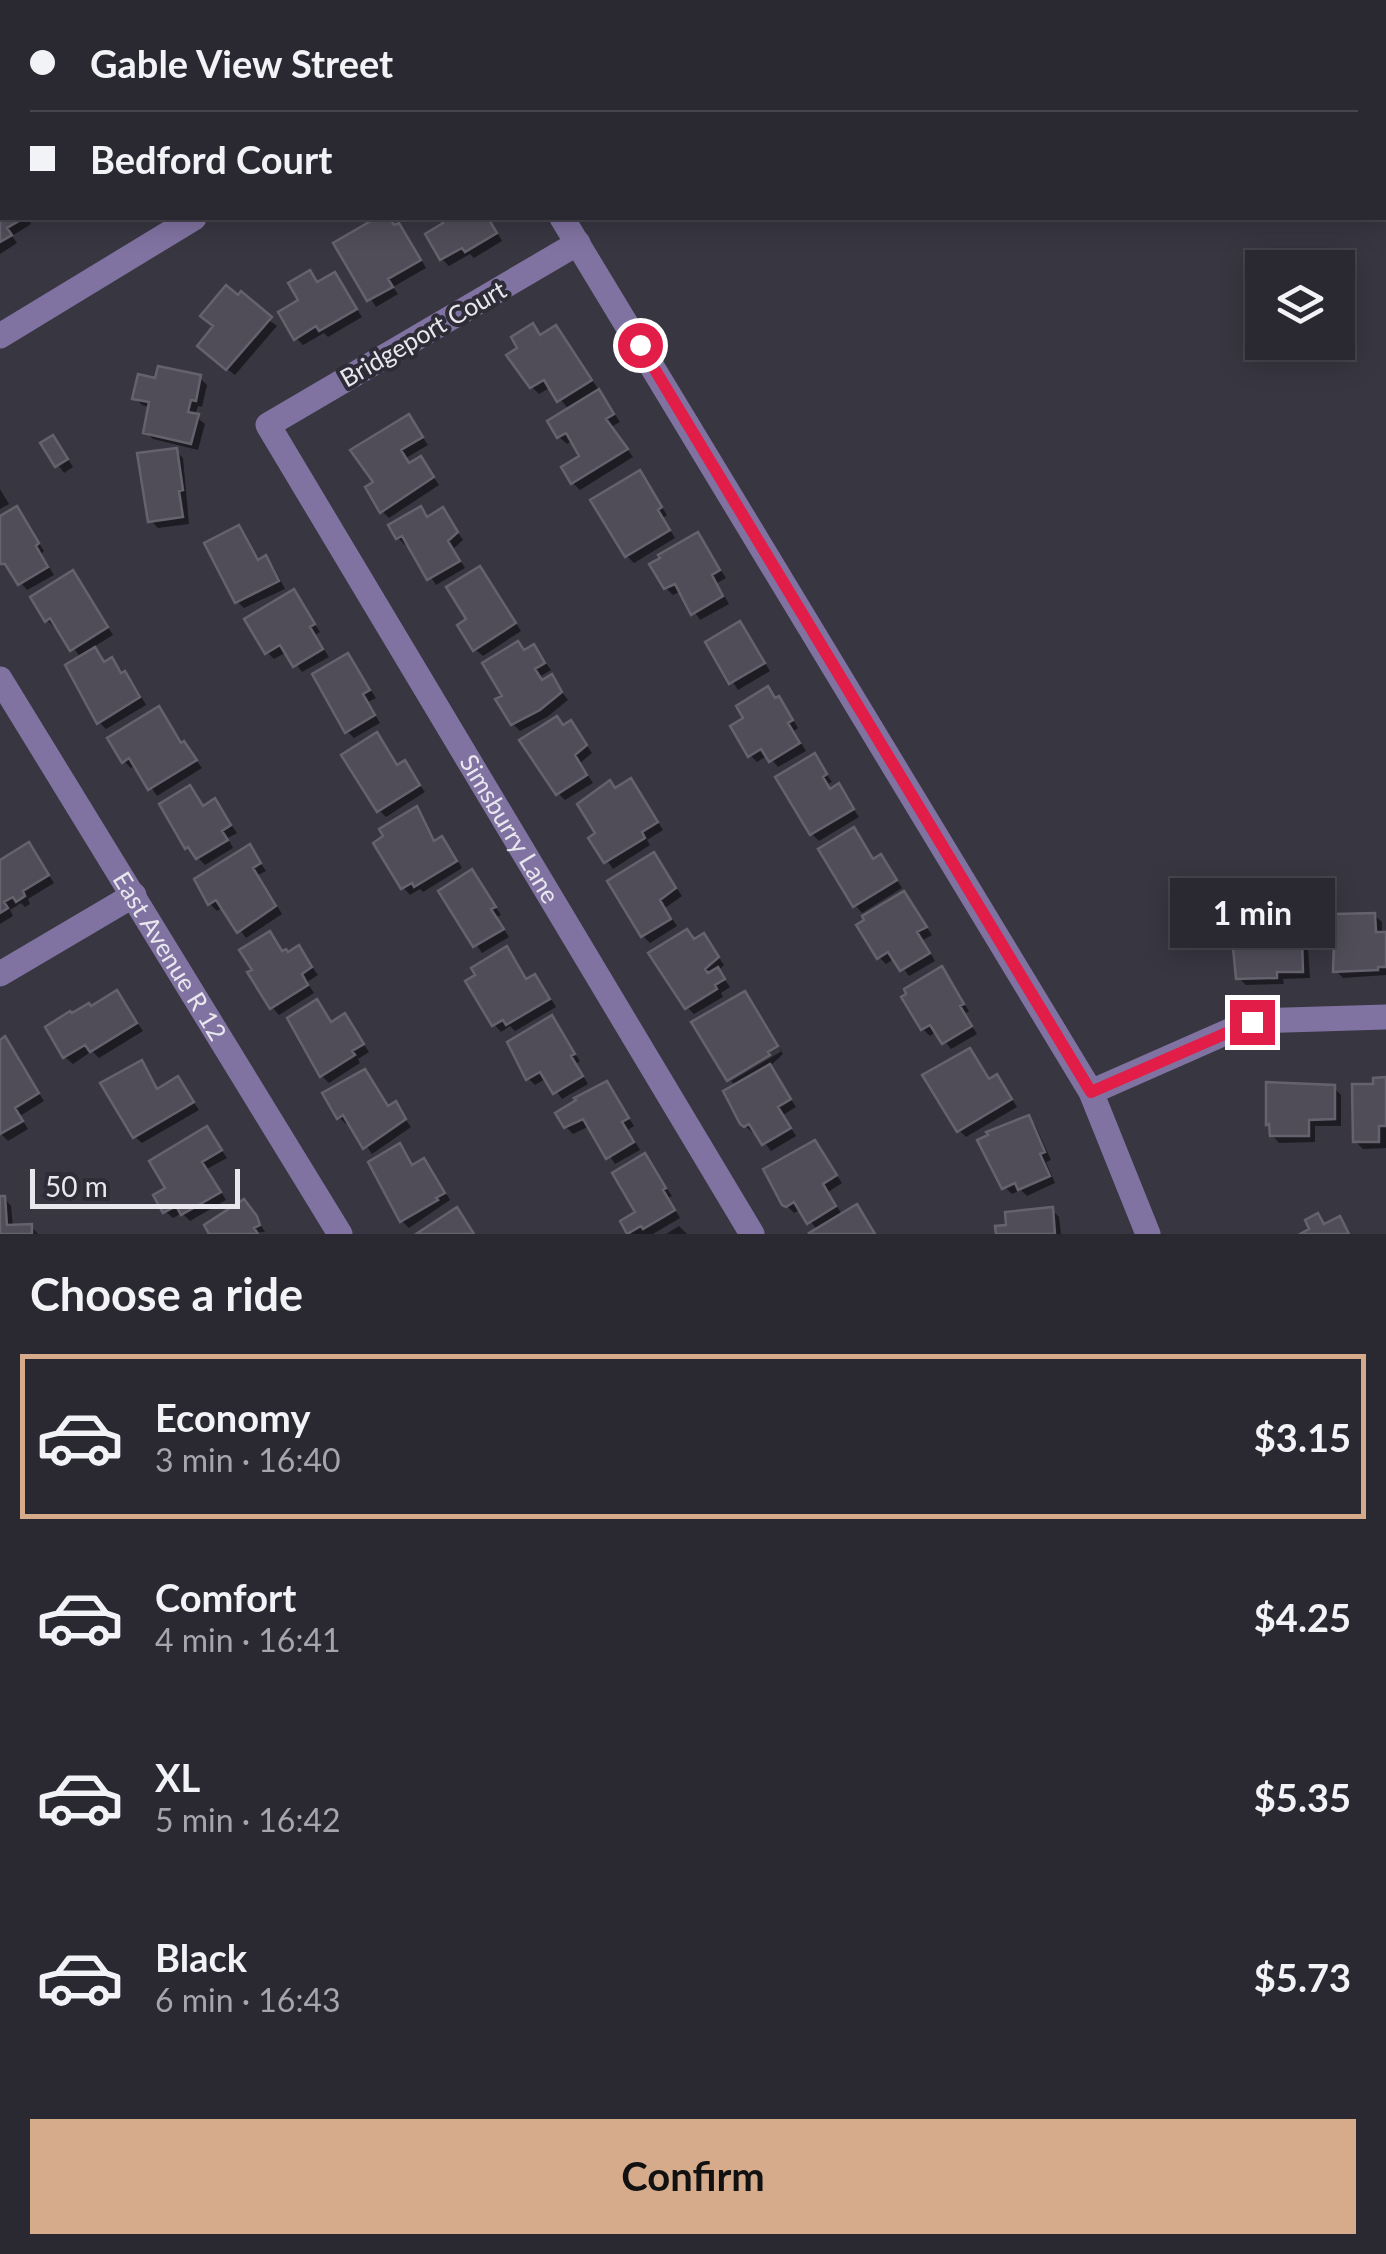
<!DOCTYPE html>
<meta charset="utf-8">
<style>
body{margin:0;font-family:Lato,sans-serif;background:#36343d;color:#f1f3f6;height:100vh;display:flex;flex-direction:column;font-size:38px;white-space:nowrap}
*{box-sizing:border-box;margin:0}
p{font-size:32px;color:#a5a6ab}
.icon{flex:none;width:55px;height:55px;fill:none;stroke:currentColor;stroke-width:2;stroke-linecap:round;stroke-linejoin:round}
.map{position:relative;height:1234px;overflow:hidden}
.drawer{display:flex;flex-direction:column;background:#2a2831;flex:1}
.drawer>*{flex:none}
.hud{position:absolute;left:0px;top:0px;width:1388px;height:220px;box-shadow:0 5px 25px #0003,0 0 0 2px #46444d;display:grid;align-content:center;height:220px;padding:0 30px;background:#2a2831}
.fabs{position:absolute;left:1245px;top:250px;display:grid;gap:20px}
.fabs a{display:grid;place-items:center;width:110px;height:110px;border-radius:0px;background:#2a2831;box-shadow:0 5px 25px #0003,0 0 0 2px #46444d;font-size:50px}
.scale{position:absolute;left:30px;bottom:25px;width:210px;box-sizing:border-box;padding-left:10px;border:5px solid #e8e7ee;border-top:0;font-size:28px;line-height:35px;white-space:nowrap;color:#e8e7ee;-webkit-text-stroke:8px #2e2c36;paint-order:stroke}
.end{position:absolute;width:45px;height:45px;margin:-22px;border:12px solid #e11d48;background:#fff;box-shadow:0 0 0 5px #fff}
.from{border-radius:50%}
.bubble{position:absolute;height:70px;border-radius:0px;background:#2a2831;box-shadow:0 5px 25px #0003,0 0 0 2px #46444d;font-size:32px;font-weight:700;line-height:70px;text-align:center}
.hud b{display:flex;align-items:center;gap:35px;height:95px;font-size:38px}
.hud b+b{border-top:2px solid #46444d}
.hud i{width:25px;height:25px;background:#f1f3f6}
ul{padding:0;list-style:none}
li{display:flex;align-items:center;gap:30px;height:165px;margin:0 20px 15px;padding:0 10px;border:5px solid transparent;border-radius:0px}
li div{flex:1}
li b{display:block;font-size:38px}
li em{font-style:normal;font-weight:700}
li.selected{border-color:#d6ab8b}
li>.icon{width:90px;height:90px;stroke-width:1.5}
h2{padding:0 30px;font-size:45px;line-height:120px}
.primary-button{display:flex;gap:20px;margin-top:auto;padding:20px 30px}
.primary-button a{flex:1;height:115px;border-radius:0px;background:#d6ab8b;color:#111;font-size:40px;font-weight:700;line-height:115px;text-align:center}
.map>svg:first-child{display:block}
.shadow{fill:#0007}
.building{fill:#504d59;stroke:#65626e;stroke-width:2.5}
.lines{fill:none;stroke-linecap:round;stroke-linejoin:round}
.minor{stroke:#8073a2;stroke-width:25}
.major{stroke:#c5b0fd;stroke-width:25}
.route{stroke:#e11d48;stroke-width:12}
.labels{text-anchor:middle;stroke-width:8;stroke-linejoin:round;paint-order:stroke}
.street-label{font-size:25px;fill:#e8e7ee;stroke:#2e2c36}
</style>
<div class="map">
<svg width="1386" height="1234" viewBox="0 0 1386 1234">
<rect width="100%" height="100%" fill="#383641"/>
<path class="shadow" d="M 0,0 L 36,0 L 37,1 L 2,2 L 2,14 Z
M 267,0 L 288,0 L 289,2 L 263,2 Z
M 0,164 L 2,218 L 28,218 L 31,224 L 12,236 L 17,243 L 0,254 Z
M 381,218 L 388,218 L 406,233 L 426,268 L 393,287 L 398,294 L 376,307 L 336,243 Z
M 448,218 L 489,218 L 502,241 L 474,258 L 470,254 L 449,266 L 442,259 L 446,224 L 444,220 Z
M 310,273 L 319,284 L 334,275 L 362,317 L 328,337 L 324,333 L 303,345 L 296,338 L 301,301 Z
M 238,298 L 277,326 L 235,375 L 207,353 Z
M 532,326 L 542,337 L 563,336 L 620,422 L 611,427 L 633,457 L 580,490 L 573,483 L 583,457 L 573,440 L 567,444 L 559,437 L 569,410 L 551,387 L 539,394 L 532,387 L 521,349 Z
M 199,377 L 207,385 L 202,407 L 198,406 L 195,416 L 205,424 L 198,450 L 153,439 L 146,432 L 150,407 L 142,405 L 135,398 L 156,381 Z
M 409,417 L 428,445 L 406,458 L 410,465 L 421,459 L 439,485 L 389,518 L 382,511 L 377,482 Z
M 43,444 L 59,445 L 73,467 L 64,473 Z
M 176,451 L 183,458 L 189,524 L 158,528 L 150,520 Z
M 639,473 L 667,515 L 663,518 L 675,538 L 634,563 L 627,556 Z
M 0,489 L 9,504 L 0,509 Z
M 16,509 L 44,551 L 41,554 L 54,575 L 27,590 L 0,559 L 0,519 Z
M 420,509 L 429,519 L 443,511 L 463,540 L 453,549 L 465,568 L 436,585 L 408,543 L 405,545 L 398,538 Z
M 239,528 L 260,561 L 266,558 L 273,566 L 285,589 L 244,608 L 237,601 Z
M 697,535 L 726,578 L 717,583 L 729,604 L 700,620 L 681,591 L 673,595 L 666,588 Z
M 73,573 L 113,635 L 92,648 L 106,664 L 111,660 L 132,681 L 146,705 L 106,729 L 99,722 L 81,658 L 57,625 L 54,627 L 47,620 Z
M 487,577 L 521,631 L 483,656 L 475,649 L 470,620 Z
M 293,592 L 320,632 L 315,635 L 329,657 L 302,672 L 287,652 L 274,659 L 267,652 Z
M 740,624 L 770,671 L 738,690 L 708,643 Z
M 534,647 L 551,670 L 541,676 L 544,682 L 551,678 L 568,700 L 547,717 L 520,731 L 513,724 L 505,696 L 526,652 Z
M 348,656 L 376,698 L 368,702 L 380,723 L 354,738 L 347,731 Z
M 768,690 L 785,706 L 798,728 L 794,731 L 806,751 L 778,767 L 768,755 L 757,762 L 750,755 L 747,719 Z
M 158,710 L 202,768 L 157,796 L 136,765 L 131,768 L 124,761 Z
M 571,723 L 592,753 L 580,763 L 593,783 L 565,800 L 558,793 L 565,727 Z
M 383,743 L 398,767 L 404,763 L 425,792 L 386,817 L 379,810 Z
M 814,757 L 832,782 L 828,784 L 832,791 L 838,787 L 859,817 L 819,841 L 812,834 Z
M 190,788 L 204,808 L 215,801 L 237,833 L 228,838 L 233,848 L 205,865 L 187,847 Z
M 637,789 L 663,830 L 647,840 L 650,845 L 613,869 L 592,839 L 599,834 L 616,790 Z
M 417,810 L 436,842 L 442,839 L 449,846 L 462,868 L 423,892 L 420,889 L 410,895 L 403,887 Z
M 854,830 L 875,861 L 887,865 L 902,888 L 862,913 L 855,905 Z
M 28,845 L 54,883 L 28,899 L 30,904 L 25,907 L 21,903 L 10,910 L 13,916 L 0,924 L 0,861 Z
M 249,847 L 266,871 L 258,875 L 282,914 L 246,938 L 223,907 L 217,911 L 210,904 L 197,880 Z
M 654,855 L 682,896 L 665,908 L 677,926 L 650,943 L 643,936 Z
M 472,872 L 501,915 L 496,917 L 509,937 L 482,953 L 441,892 Z
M 904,894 L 932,935 L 923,940 L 935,961 L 909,976 L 895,958 L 886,964 L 879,957 Z
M 1374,915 L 1382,922 L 1382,934 L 1386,934 L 1386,975 L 1343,978 L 1336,971 Z
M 1277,927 L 1284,934 L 1284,940 L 1301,940 L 1308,947 L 1310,978 L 1283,979 L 1284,984 L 1246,985 L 1239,978 L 1245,940 Z
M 269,934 L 284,953 L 288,954 L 298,948 L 318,975 L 307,982 L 314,993 L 279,1015 L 272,1007 Z
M 704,936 L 724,965 L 718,971 L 730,987 L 721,993 L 723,997 L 694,1014 L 687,1007 L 695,941 Z
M 506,949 L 528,981 L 535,977 L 542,984 L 556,1007 L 515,1031 L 510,1026 L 501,1032 L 494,1024 Z
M 941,969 L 969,1011 L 965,1014 L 977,1034 L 951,1049 L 937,1031 L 930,1036 L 923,1029 Z
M 117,993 L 143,1031 L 99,1058 L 92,1051 L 73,1064 L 65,1057 L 91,1008 Z
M 745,994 L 752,1001 L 783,1054 L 769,1067 L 796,1107 L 783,1115 L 796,1136 L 771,1151 L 756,1131 L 753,1133 L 742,1123 L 736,1086 L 731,1081 L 782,1051 L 779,1047 L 727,1077 Z
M 317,1003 L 333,1024 L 345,1016 L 369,1052 L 358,1059 L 360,1063 L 329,1083 L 322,1076 Z
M 551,1018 L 580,1061 L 576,1064 L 588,1084 L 562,1099 L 547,1078 L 535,1085 L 528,1078 Z
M 5,1040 L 44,1101 L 20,1116 L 28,1129 L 8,1141 L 0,1133 L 0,1042 Z
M 970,1051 L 990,1081 L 997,1077 L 1004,1085 L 1017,1107 L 966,1137 L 959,1130 Z
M 142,1064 L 159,1091 L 178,1079 L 199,1110 L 142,1143 L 134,1136 Z
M 364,1072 L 389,1108 L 395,1105 L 411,1127 L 372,1154 L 350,1122 L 346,1124 L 339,1117 Z
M 1386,1080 L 1386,1148 L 1363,1149 L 1355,1141 L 1375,1086 Z
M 607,1084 L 634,1126 L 628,1130 L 640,1150 L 615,1164 L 590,1126 L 573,1134 L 566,1127 Z
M 1333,1087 L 1341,1095 L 1341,1126 L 1315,1126 L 1315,1142 L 1279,1143 L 1272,1135 Z
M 1028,1118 L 1035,1125 L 1051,1160 L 1046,1162 L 1055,1183 L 1027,1196 L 1021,1190 L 1012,1194 L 1005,1187 Z
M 207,1129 L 227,1158 L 207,1169 L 226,1200 L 190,1221 L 182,1213 L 173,1218 L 165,1211 L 168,1189 Z
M 814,1143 L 842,1183 L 828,1192 L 843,1216 L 857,1207 L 876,1234 L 813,1234 L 818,1231 L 801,1209 L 794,1213 L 784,1203 Z
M 399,1147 L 414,1167 L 424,1161 L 431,1168 L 450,1200 L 409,1228 L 402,1221 L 371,1163 Z
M 644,1156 L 672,1196 L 668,1198 L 680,1218 L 653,1234 L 631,1234 L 639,1213 Z
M 4,1198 L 11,1206 L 13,1227 L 31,1226 L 38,1234 L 0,1234 L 0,1199 Z
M 251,1209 L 265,1232 L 213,1234 Z
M 1052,1210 L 1059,1217 L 1061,1234 L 998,1234 Z
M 679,1226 L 687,1234 L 666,1234 Z"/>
<path class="building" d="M 0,164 L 2,218 L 24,218 L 7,228 L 12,235 L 0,242 Z
M 376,218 L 390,218 L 394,225 L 399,223 L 421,260 L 388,279 L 393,287 L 367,301 L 333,243 Z
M 444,218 L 488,218 L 497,233 L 465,252 L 462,248 L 440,260 L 425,234 L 443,223 L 440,219 Z
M 310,270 L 317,282 L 335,272 L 357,309 L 319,331 L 316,326 L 294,340 L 278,312 L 298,300 L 288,283 Z
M 226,285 L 238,295 L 241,291 L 272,317 L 226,370 L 197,346 L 213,326 L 200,316 Z
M 533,323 L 540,335 L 556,325 L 592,380 L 557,402 L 544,380 L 530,388 L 506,355 L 517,348 L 511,337 Z
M 158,366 L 201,375 L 196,401 L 191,400 L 188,412 L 199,414 L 191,444 L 143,433 L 149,402 L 132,399 L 138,374 L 155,378 Z
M 599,389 L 614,414 L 606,419 L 628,449 L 571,484 L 561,467 L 579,456 L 566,433 L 557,438 L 547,421 Z
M 409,414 L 423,437 L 401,450 L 409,463 L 421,456 L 434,477 L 380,513 L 365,487 L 373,482 L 350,450 Z
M 53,435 L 68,459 L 55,467 L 40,443 Z
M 177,448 L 183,490 L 179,491 L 183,517 L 148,522 L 137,453 Z
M 640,470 L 662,507 L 658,510 L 670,530 L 625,557 L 590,500 Z
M 17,506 L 39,543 L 36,546 L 48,567 L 18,585 L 5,564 L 0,564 L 0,516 Z
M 421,506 L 427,517 L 443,507 L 458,532 L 448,541 L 460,561 L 427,580 L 402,536 L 396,539 L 388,525 Z
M 239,525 L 258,560 L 266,555 L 279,581 L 235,603 L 204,543 Z
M 698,532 L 720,570 L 712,575 L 723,596 L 691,615 L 675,584 L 664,589 L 649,564 L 660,558 L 658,555 Z
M 480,566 L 516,623 L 473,651 L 457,625 L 466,619 L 446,587 Z
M 73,570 L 108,627 L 70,651 L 50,618 L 45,622 L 30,597 Z
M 294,589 L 315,624 L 310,627 L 323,649 L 293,667 L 280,645 L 265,654 L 244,619 Z
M 740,621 L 765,663 L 729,684 L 705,642 Z
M 518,641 L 524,650 L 534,644 L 545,663 L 535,669 L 542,680 L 552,674 L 562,692 L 540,710 L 511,725 L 495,699 L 502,696 L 482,663 Z
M 95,647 L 104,662 L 112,657 L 121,673 L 125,671 L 140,697 L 97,724 L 65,665 Z
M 348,653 L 370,690 L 363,694 L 375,715 L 345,733 L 312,674 Z
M 768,686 L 775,698 L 779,696 L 793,720 L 788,723 L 800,743 L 769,762 L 761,749 L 748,757 L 730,726 L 743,718 L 736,706 Z
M 159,706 L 181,743 L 184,741 L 197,760 L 148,790 L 129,758 L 122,763 L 107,738 Z
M 557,716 L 563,725 L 571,720 L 587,745 L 575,755 L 587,775 L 556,795 L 519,740 Z
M 377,732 L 397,765 L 405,760 L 420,785 L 377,812 L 341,755 Z
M 815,753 L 827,774 L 823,777 L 830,789 L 839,783 L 854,809 L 810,835 L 775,777 Z
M 631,778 L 658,822 L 642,832 L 645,838 L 604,863 L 588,838 L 595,833 L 577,804 L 610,780 L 615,788 Z
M 190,785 L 203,806 L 215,798 L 231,825 L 222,831 L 228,840 L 196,859 L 188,847 L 185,849 L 159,804 Z
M 417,806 L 434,841 L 442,836 L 457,861 L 414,887 L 412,883 L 401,889 L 373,843 L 383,836 L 379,829 Z
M 854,827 L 873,859 L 881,854 L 897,880 L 853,907 L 818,849 Z
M 29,842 L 49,875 L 23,891 L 25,896 L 16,902 L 13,897 L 4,902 L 8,908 L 0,913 L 0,860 Z
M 250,844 L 261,863 L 253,868 L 276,906 L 237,933 L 216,900 L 208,905 L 194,879 Z
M 654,852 L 676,888 L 660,900 L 671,919 L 641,937 L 607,881 Z
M 472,869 L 496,907 L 491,909 L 504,929 L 473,947 L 438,891 Z
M 904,891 L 927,927 L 917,932 L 930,953 L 900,971 L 888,952 L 877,959 L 856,925 L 864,920 L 862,916 Z
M 1375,913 L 1376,932 L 1386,932 L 1386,967 L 1378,967 L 1378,970 L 1333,972 L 1335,914 Z
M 1243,925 L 1278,925 L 1278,937 L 1302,937 L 1303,972 L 1277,972 L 1277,978 L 1236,979 L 1232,937 L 1243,938 Z
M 687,929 L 694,939 L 704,933 L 719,957 L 705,969 L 708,973 L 718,967 L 725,979 L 715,985 L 717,989 L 685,1009 L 648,953 Z
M 270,931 L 282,951 L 286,949 L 288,952 L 299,945 L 312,967 L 302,974 L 308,985 L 270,1009 L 247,972 L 252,970 L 239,950 Z
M 507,946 L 526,979 L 535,974 L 550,999 L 506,1025 L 503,1020 L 492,1026 L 465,981 L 475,975 L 471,968 Z
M 942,966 L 964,1004 L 960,1006 L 972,1026 L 942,1044 L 930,1025 L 921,1030 L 901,997 L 906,994 L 904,989 Z
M 117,990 L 137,1023 L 90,1052 L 85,1045 L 63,1058 L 45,1027 L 70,1011 L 72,1013 L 89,1003 L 91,1006 Z
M 745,991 L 778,1046 L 768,1052 L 770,1055 L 727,1081 L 691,1022 Z
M 317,999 L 331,1022 L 345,1013 L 364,1044 L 352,1051 L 355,1055 L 320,1077 L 287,1018 Z
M 552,1015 L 575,1054 L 571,1056 L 583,1076 L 553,1094 L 540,1072 L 526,1080 L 507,1042 Z
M 5,1036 L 39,1093 L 15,1108 L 23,1121 L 0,1134 L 0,1040 Z
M 970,1048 L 989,1079 L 997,1074 L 1012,1099 L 957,1132 L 922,1075 Z
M 142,1060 L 157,1089 L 178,1076 L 194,1102 L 133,1138 L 100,1083 Z
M 770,1064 L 791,1099 L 778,1107 L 791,1128 L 762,1145 L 749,1124 L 744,1127 L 740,1124 L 723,1091 Z
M 365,1069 L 388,1106 L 396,1101 L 406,1119 L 363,1149 L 343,1115 L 337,1119 L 322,1093 Z
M 1386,1077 L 1386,1126 L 1379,1126 L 1379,1142 L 1353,1142 L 1352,1084 L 1373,1084 L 1373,1078 Z
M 607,1081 L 629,1118 L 622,1122 L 634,1142 L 606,1159 L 583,1119 L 564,1128 L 555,1113 L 576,1100 L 574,1098 Z
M 1266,1082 L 1335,1085 L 1335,1119 L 1309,1120 L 1309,1136 L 1270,1136 L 1269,1124 L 1266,1125 Z
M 1029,1115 L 1045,1152 L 1040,1154 L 1050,1176 L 1018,1190 L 1015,1183 L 1002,1189 L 977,1140 L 988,1135 L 986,1132 Z
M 207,1126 L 222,1150 L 202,1162 L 221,1192 L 181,1215 L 176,1206 L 163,1213 L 153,1195 L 165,1188 L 149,1161 Z
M 815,1140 L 837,1175 L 823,1184 L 836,1206 L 807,1224 L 794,1202 L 786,1207 L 782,1205 L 763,1169 Z
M 400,1143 L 412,1165 L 424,1158 L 445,1193 L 436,1198 L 438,1200 L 400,1222 L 368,1162 Z
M 645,1153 L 666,1188 L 663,1190 L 675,1210 L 643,1229 L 641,1226 L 627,1234 L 620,1221 L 635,1212 L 612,1173 Z
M 0,1196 L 5,1196 L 7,1225 L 32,1224 L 32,1234 L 0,1234 Z
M 244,1199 L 257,1216 L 260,1225 L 254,1228 L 258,1234 L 209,1234 L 204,1225 Z
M 857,1204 L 875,1234 L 810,1234 L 809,1233 Z
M 457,1207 L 474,1234 L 416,1234 Z
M 1053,1207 L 1055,1234 L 996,1234 L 995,1226 L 1006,1225 L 1005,1212 Z
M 1318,1213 L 1324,1224 L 1340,1216 L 1349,1234 L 1300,1234 L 1309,1229 L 1305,1220 Z"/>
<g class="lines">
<g class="minor">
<path d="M 118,2 L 123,0"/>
<path d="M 556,2 L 561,0"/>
<path d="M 0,71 L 2,70"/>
<path d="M 562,218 L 1091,1092 L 1148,1234"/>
<path id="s1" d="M 578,243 L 268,425 L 752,1234"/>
<path d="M 0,336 L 194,218"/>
<path id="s2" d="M 0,679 L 340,1234"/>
<path d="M 0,974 L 134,895"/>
<path d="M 1091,1092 L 1252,1021 L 1386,1017"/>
</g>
<path class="major" d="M 1349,0 L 1351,2
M 1385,71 L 1386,73"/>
</g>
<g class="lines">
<path class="route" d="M 640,345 L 1091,1092 L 1252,1022"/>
</g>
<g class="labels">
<g class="street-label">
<text transform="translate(423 334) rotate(-30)" y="9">Bridgeport Court</text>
<text dy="9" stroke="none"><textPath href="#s1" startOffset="830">Simsburry Lane</textPath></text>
<text dy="9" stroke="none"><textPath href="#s2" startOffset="325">East Avenue R 12</textPath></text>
</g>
</g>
</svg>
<div class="fabs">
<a><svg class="icon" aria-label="layers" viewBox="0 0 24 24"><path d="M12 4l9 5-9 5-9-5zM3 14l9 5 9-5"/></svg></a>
</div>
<div class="scale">50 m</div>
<i class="end from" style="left:640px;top:345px"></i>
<i class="end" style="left:1252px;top:1022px"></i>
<div class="bubble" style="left:1170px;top:878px;width:165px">1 min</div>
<div class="hud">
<b><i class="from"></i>Gable View Street</b>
<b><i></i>Bedford Court</b>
</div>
</div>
<section class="drawer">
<h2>Choose a ride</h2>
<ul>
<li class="selected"><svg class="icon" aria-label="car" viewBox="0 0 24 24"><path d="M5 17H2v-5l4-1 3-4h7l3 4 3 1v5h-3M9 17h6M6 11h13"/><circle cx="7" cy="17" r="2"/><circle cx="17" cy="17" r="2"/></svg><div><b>Economy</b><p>3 min · 16:40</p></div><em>$3.15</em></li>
<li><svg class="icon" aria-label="car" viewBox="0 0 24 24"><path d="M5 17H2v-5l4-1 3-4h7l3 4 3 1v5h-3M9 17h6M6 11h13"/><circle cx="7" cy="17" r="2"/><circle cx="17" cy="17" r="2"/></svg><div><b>Comfort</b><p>4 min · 16:41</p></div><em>$4.25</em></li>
<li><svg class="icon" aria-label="car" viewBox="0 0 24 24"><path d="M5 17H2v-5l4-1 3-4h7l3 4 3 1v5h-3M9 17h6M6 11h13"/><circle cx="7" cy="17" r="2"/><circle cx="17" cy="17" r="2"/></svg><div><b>XL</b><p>5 min · 16:42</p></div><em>$5.35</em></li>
<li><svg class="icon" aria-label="car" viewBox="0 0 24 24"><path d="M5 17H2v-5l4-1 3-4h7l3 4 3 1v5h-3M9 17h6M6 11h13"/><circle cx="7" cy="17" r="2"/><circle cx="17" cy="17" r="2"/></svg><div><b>Black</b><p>6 min · 16:43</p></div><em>$5.73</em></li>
</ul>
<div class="primary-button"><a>Confirm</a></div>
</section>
